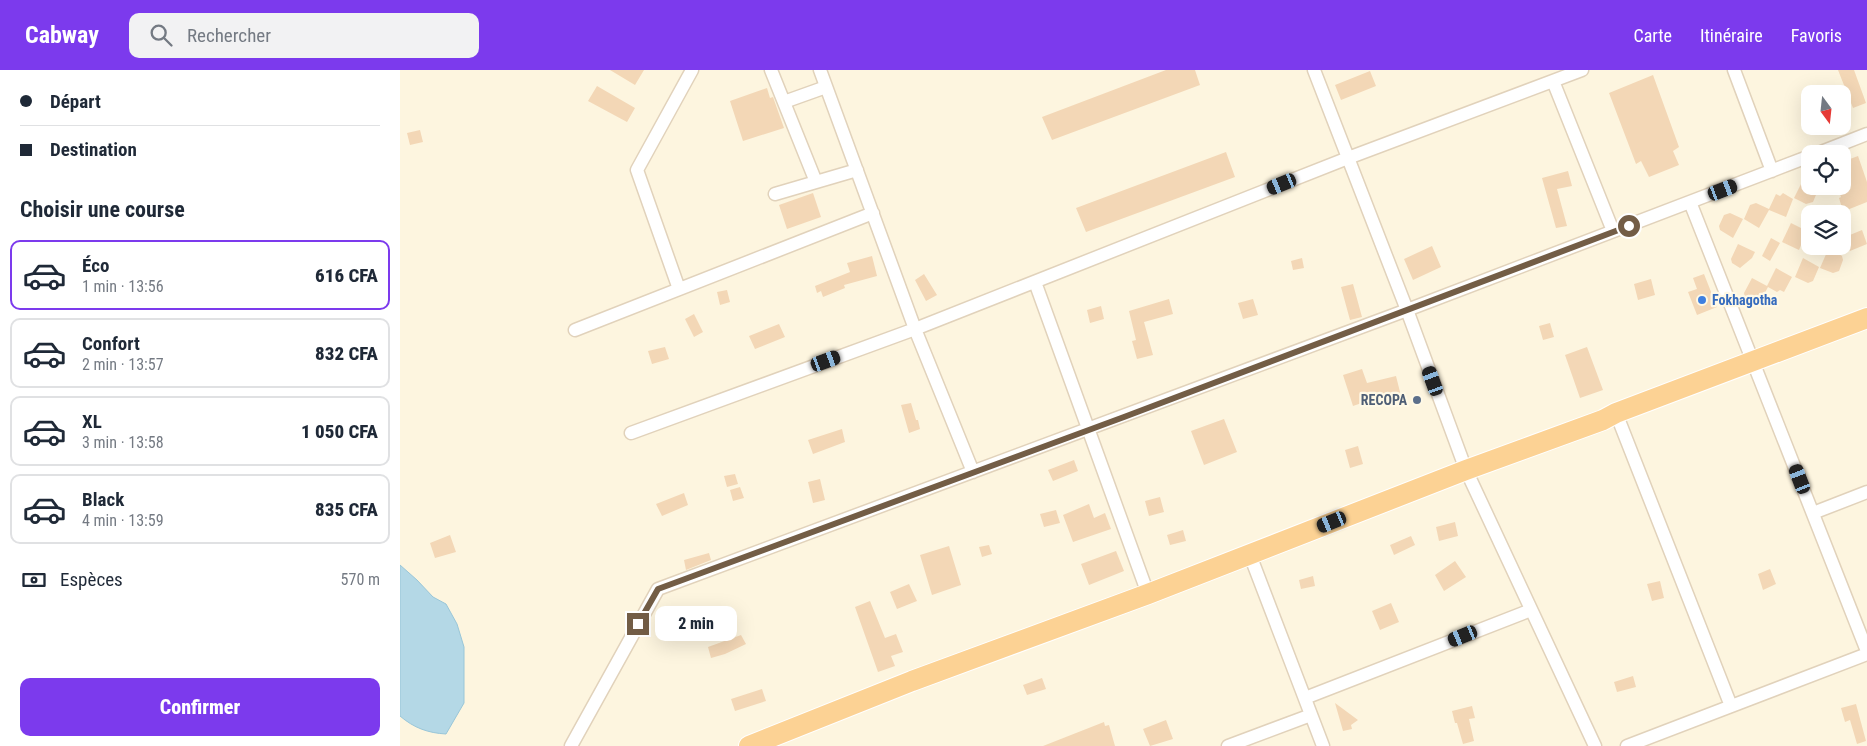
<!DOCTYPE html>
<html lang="fr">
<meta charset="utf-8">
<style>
body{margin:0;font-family:"Roboto Condensed",sans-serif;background:#f2f2f3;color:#1f2937;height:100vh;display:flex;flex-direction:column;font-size:19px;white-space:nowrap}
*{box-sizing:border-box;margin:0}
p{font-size:16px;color:#747a83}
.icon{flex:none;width:28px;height:28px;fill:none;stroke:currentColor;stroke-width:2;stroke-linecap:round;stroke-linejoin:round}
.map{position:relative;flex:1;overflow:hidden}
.drawer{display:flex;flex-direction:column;background:#fff;width:400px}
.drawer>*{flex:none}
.top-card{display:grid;align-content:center;height:110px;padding:0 20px;background:#fff}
.needle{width:32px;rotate:165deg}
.controls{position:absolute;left:1401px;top:15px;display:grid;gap:10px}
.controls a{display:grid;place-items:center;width:50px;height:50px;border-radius:10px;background:#fff;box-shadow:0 5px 20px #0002;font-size:25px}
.end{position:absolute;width:22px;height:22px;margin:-11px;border:6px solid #735d46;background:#fff;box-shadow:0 0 0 2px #fff}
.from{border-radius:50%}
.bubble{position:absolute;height:35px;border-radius:10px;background:#fff;box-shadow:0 5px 20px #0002;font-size:16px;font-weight:800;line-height:35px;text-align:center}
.car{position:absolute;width:15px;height:30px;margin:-15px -8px;border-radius:6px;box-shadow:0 0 4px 1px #0007;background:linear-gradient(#222 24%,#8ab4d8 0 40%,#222 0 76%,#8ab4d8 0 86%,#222 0)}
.top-card b{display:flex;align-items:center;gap:18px;height:48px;font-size:19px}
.top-card b+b{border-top:1px solid #e0e1e3}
.top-card i{width:12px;height:12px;background:#1f2937}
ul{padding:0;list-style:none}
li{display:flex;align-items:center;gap:15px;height:70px;margin:0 10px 8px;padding:0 10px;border:2px solid #e0e1e3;border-radius:10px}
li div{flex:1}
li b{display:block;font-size:19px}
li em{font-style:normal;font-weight:800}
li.on{border-color:#7c3aed}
li>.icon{width:45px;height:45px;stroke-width:1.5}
h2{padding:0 20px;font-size:22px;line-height:60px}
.pay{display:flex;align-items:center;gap:12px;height:55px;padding:0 20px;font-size:19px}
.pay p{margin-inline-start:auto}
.button{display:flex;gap:10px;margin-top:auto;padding:10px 20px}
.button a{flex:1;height:58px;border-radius:10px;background:#7c3aed;color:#fff;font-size:20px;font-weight:800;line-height:58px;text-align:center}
header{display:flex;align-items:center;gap:30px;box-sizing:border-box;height:70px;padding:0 25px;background:#7c3aed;color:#fff}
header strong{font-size:24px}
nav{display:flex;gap:28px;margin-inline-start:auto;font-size:18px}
.search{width:350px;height:45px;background:#f2f2f3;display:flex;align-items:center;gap:12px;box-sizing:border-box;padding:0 18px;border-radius:10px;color:#747a83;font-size:19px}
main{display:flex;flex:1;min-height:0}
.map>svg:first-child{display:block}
.water{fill:#b4d8e6;stroke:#99c6d8}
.building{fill:#f3d7b6}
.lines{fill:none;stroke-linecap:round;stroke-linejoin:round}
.minor-casing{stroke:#e1d2bb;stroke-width:15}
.trunk-casing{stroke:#fff;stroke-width:22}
.minor{stroke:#fff;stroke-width:12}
.trunk{stroke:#fcd294;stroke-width:20}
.route{stroke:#735d46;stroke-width:6}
.shop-dot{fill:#3f7fe0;stroke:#fff9e6;stroke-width:2}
.service-dot{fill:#5c6f8a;stroke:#fff9e6;stroke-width:2}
.labels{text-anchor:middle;stroke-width:4.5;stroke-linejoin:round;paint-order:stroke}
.shop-label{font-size:14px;font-weight:bold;fill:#366cbe;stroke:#fff9e6;text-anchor:start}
.service-label{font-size:14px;font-weight:bold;fill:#4e5e75;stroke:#fff9e6;text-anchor:end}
</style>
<header>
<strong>Cabway</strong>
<div class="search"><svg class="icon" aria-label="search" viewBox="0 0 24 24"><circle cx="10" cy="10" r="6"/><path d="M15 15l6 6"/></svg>Rechercher</div>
<nav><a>Carte</a><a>Itinéraire</a><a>Favoris</a></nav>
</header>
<main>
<section class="drawer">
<div class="top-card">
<b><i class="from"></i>Départ</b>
<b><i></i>Destination</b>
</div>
<h2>Choisir une course</h2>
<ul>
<li class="on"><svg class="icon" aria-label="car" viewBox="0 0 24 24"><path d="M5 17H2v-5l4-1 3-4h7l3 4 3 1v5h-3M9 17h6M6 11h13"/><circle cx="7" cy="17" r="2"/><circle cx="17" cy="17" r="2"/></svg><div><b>Éco</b><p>1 min · 13:56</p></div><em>616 CFA</em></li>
<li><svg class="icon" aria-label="car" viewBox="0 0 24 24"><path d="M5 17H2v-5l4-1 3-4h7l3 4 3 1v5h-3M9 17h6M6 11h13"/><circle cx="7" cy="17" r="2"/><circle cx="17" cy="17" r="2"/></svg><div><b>Confort</b><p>2 min · 13:57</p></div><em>832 CFA</em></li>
<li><svg class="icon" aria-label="car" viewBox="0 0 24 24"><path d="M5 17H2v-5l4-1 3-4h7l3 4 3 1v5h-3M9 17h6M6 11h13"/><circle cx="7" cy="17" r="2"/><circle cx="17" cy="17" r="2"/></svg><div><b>XL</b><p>3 min · 13:58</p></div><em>1 050 CFA</em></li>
<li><svg class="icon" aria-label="car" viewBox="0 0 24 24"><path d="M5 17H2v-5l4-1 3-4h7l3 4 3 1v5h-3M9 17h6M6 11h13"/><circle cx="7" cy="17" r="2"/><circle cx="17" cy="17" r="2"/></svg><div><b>Black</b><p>4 min · 13:59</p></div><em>835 CFA</em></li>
</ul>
<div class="pay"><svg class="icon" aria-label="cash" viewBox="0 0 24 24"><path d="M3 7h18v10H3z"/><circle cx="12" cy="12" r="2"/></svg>Espèces<p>570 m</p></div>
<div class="button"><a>Confirmer</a></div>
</section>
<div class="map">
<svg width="1467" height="676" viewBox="0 0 1467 676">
<rect width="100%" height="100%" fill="#fdf5df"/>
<path class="water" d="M 0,495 L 17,510 L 33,527 L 46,534 L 57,554 L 64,577 L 64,633 L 46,664 C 28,663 14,658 0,646 Z"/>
<path class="building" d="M 210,0 L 244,0 L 235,15 Z
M 766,0 L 795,0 L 800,15 L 652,70 L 642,47 Z
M 1438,0 L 1454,0 L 1466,33 L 1453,38 Z
M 970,1 L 976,16 L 941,30 L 935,15 Z
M 1253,5 L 1279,77 L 1273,81 L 1279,95 L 1249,107 L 1241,91 L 1236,94 L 1209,23 Z
M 197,16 L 235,38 L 227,52 L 188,31 Z
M 367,18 L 370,28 L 373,27 L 384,58 L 343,71 L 330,31 Z
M 20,60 L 23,72 L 10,75 L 7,63 Z
M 826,82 L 835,107 L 686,162 L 676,138 Z
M 1458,86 L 1467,112 L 1467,132 L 1447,140 L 1446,137 L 1442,138 L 1439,128 L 1441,127 L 1437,116 L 1442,116 L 1442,92 Z
M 1168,101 L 1172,116 L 1157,119 L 1167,156 L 1156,158 L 1142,108 Z
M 1402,112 L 1406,114 L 1408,112 L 1410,116 L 1417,116 L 1418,120 L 1413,132 L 1406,134 L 1394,128 Z
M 413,123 L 421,147 L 387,159 L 379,135 Z
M 1383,123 L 1393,129 L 1386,147 L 1369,140 L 1359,158 L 1344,149 L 1350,135 L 1356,133 L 1369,139 L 1376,124 L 1380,126 Z
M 1330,143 L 1343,149 L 1333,168 L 1320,160 L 1319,156 L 1324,145 Z
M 1391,153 L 1407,161 L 1399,180 L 1382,172 Z
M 1462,160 L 1467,174 L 1450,181 L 1445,167 Z
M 1371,168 L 1380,173 L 1370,191 L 1362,186 Z
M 1338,174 L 1355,182 L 1352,188 L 1340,198 L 1332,193 L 1331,189 Z
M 1032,176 L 1041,197 L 1013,210 L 1004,189 Z
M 1434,181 L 1442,186 L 1443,190 L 1439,201 L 1433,203 L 1420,198 L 1427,182 L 1431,184 Z
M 472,186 L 477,206 L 444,215 L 445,218 L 423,227 L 421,221 L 417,223 L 415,216 L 450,202 L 447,193 Z
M 902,188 L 904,198 L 893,200 L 891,191 Z
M 1403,188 L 1419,197 L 1413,211 L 1408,213 L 1395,207 Z
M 1376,198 L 1392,207 L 1384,222 L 1380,220 L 1377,222 L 1368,217 L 1360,232 L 1356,230 L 1353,232 L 1345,228 L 1344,223 L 1352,208 L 1367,216 Z
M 524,204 L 537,225 L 526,231 L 515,210 Z
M 1304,204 L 1317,237 L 1297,245 L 1288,222 L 1297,219 L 1293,208 Z
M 1251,209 L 1255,225 L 1238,230 L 1234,214 Z
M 953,214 L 962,247 L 950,250 L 941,217 Z
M 327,220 L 330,232 L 320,235 L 317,222 Z
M 769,229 L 773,244 L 744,252 L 753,285 L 737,289 L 732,271 L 736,270 L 729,241 Z
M 853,229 L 858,245 L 843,249 L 838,233 Z
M 701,236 L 704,249 L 690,253 L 687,240 Z
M 294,244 L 303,262 L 294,267 L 285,249 Z
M 1150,253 L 1154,267 L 1143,270 L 1139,256 Z
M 379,254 L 385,267 L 355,279 L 349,266 Z
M 265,277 L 269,289 L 252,294 L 248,281 Z
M 1187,277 L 1203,320 L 1180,328 L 1165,285 Z
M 962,299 L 967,313 L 996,306 L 1001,326 L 983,331 L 982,326 L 953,336 L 943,305 Z
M 511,333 L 516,350 L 518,350 L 520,359 L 509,363 L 501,335 Z
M 824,349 L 837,382 L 804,395 L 791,361 Z
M 442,359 L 445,372 L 413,384 L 408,370 Z
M 958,376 L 963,394 L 950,398 L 945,380 Z
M 674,390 L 678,401 L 653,411 L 648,400 Z
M 335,404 L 338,414 L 327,417 L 324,406 Z
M 420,409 L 425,430 L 413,433 L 408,412 Z
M 340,417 L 344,428 L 333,431 L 330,420 Z
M 284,423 L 288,435 L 262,446 L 256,434 Z
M 760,427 L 764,442 L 749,446 L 745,431 Z
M 689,434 L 694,448 L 705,443 L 711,459 L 673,472 L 663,445 Z
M 656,440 L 660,453 L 644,457 L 640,444 Z
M 1055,452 L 1058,466 L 1039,471 L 1036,457 Z
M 783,460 L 786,471 L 770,475 L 767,465 Z
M 50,465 L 56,482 L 35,488 L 30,473 Z
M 1011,466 L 1015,475 L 994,485 L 990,475 Z
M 589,475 L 592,484 L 582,487 L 579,477 Z
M 549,476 L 561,515 L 532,525 L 520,485 Z
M 716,481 L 724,501 L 689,515 L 681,494 Z
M 309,483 L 311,490 L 286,500 L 284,490 Z
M 1055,491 L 1066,507 L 1044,521 L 1035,505 Z
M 1370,499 L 1376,514 L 1363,520 L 1358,504 Z
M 913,506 L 915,516 L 901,519 L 899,510 Z
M 1260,511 L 1264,528 L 1252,531 L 1247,514 Z
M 509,514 L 517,531 L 497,539 L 490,522 Z
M 470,531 L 485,568 L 496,564 L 503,582 L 491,586 L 495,596 L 478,602 L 455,537 Z
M 991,533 L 999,552 L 980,560 L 972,541 Z
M 341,565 L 346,574 L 325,584 L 311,588 L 308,577 Z
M 1233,606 L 1236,617 L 1217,622 L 1214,612 Z
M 642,608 L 646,619 L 627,625 L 623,615 Z
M 362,619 L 366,631 L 335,641 L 331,629 Z
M 935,633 L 958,650 L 951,655 L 952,659 L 943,661 Z
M 1456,634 L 1466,671 L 1457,674 L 1450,650 L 1445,652 L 1441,638 Z
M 1072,636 L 1075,648 L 1069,649 L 1074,671 L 1063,674 L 1057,653 L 1055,653 L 1052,641 Z
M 766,650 L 773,669 L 750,676 L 743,659 Z
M 704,652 L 705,656 L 709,655 L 715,676 L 643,676 Z"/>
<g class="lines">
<g class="minor-casing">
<path id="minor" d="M 371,0 L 416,112
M 420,0 L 515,259 L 573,402
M 914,0 L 1007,240 L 1066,400 L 1195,676
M 1334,0 L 1372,101
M 1153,11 L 1213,161
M 384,32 L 426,17
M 1416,84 L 1467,64
M 375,124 L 457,100
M 1290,132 L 1467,581
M 635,212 L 748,524
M 279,219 L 237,100 L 292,0
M 175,260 L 473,143
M 1216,343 L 1331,636
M 231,363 L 515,259 L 948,88 L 1182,0
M 1413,443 L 1467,422
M 850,485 L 923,676
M 905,628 L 1131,540
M 171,676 L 258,519 L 1007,240 L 1410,86
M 828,676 L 911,645
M 1227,676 L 1467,584"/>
</g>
<g class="trunk-casing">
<path id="trunk" d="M 349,676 L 512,611 L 748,524 L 1066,400 L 1203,350 L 1216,343 L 1467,248"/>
</g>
<use href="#minor" class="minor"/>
<use href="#trunk" class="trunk"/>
</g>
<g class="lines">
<path class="route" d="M 238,554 L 258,519 L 724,347 L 1229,156"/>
</g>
<circle class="shop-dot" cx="1302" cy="230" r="5"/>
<circle class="service-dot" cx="1017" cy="330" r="5"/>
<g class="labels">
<g class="shop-label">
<text x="1312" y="235">Fokhagotha</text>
</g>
<g class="service-label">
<text x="1007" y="335">RECOPA</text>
</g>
</g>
</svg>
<div class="controls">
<a><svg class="needle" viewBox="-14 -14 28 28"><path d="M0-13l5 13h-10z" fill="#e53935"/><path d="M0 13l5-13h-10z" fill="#747a83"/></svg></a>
<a><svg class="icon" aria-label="locate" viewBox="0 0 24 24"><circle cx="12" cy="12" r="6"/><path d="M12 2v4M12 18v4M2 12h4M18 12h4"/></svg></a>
<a><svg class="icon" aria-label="layers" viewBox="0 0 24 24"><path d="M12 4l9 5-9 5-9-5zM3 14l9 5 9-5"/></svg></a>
</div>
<i class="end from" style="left:1229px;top:156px"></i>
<i class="end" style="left:238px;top:554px"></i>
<div class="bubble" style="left:255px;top:536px;width:82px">2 min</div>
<i class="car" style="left:882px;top:114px;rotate:248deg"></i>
<i class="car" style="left:1323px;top:120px;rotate:69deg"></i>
<i class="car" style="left:426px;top:291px;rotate:70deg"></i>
<i class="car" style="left:1033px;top:311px;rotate:340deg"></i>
<i class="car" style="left:1400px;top:409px;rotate:339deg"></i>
<i class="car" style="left:932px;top:452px;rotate:248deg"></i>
<i class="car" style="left:1063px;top:566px;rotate:248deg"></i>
</div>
</main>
